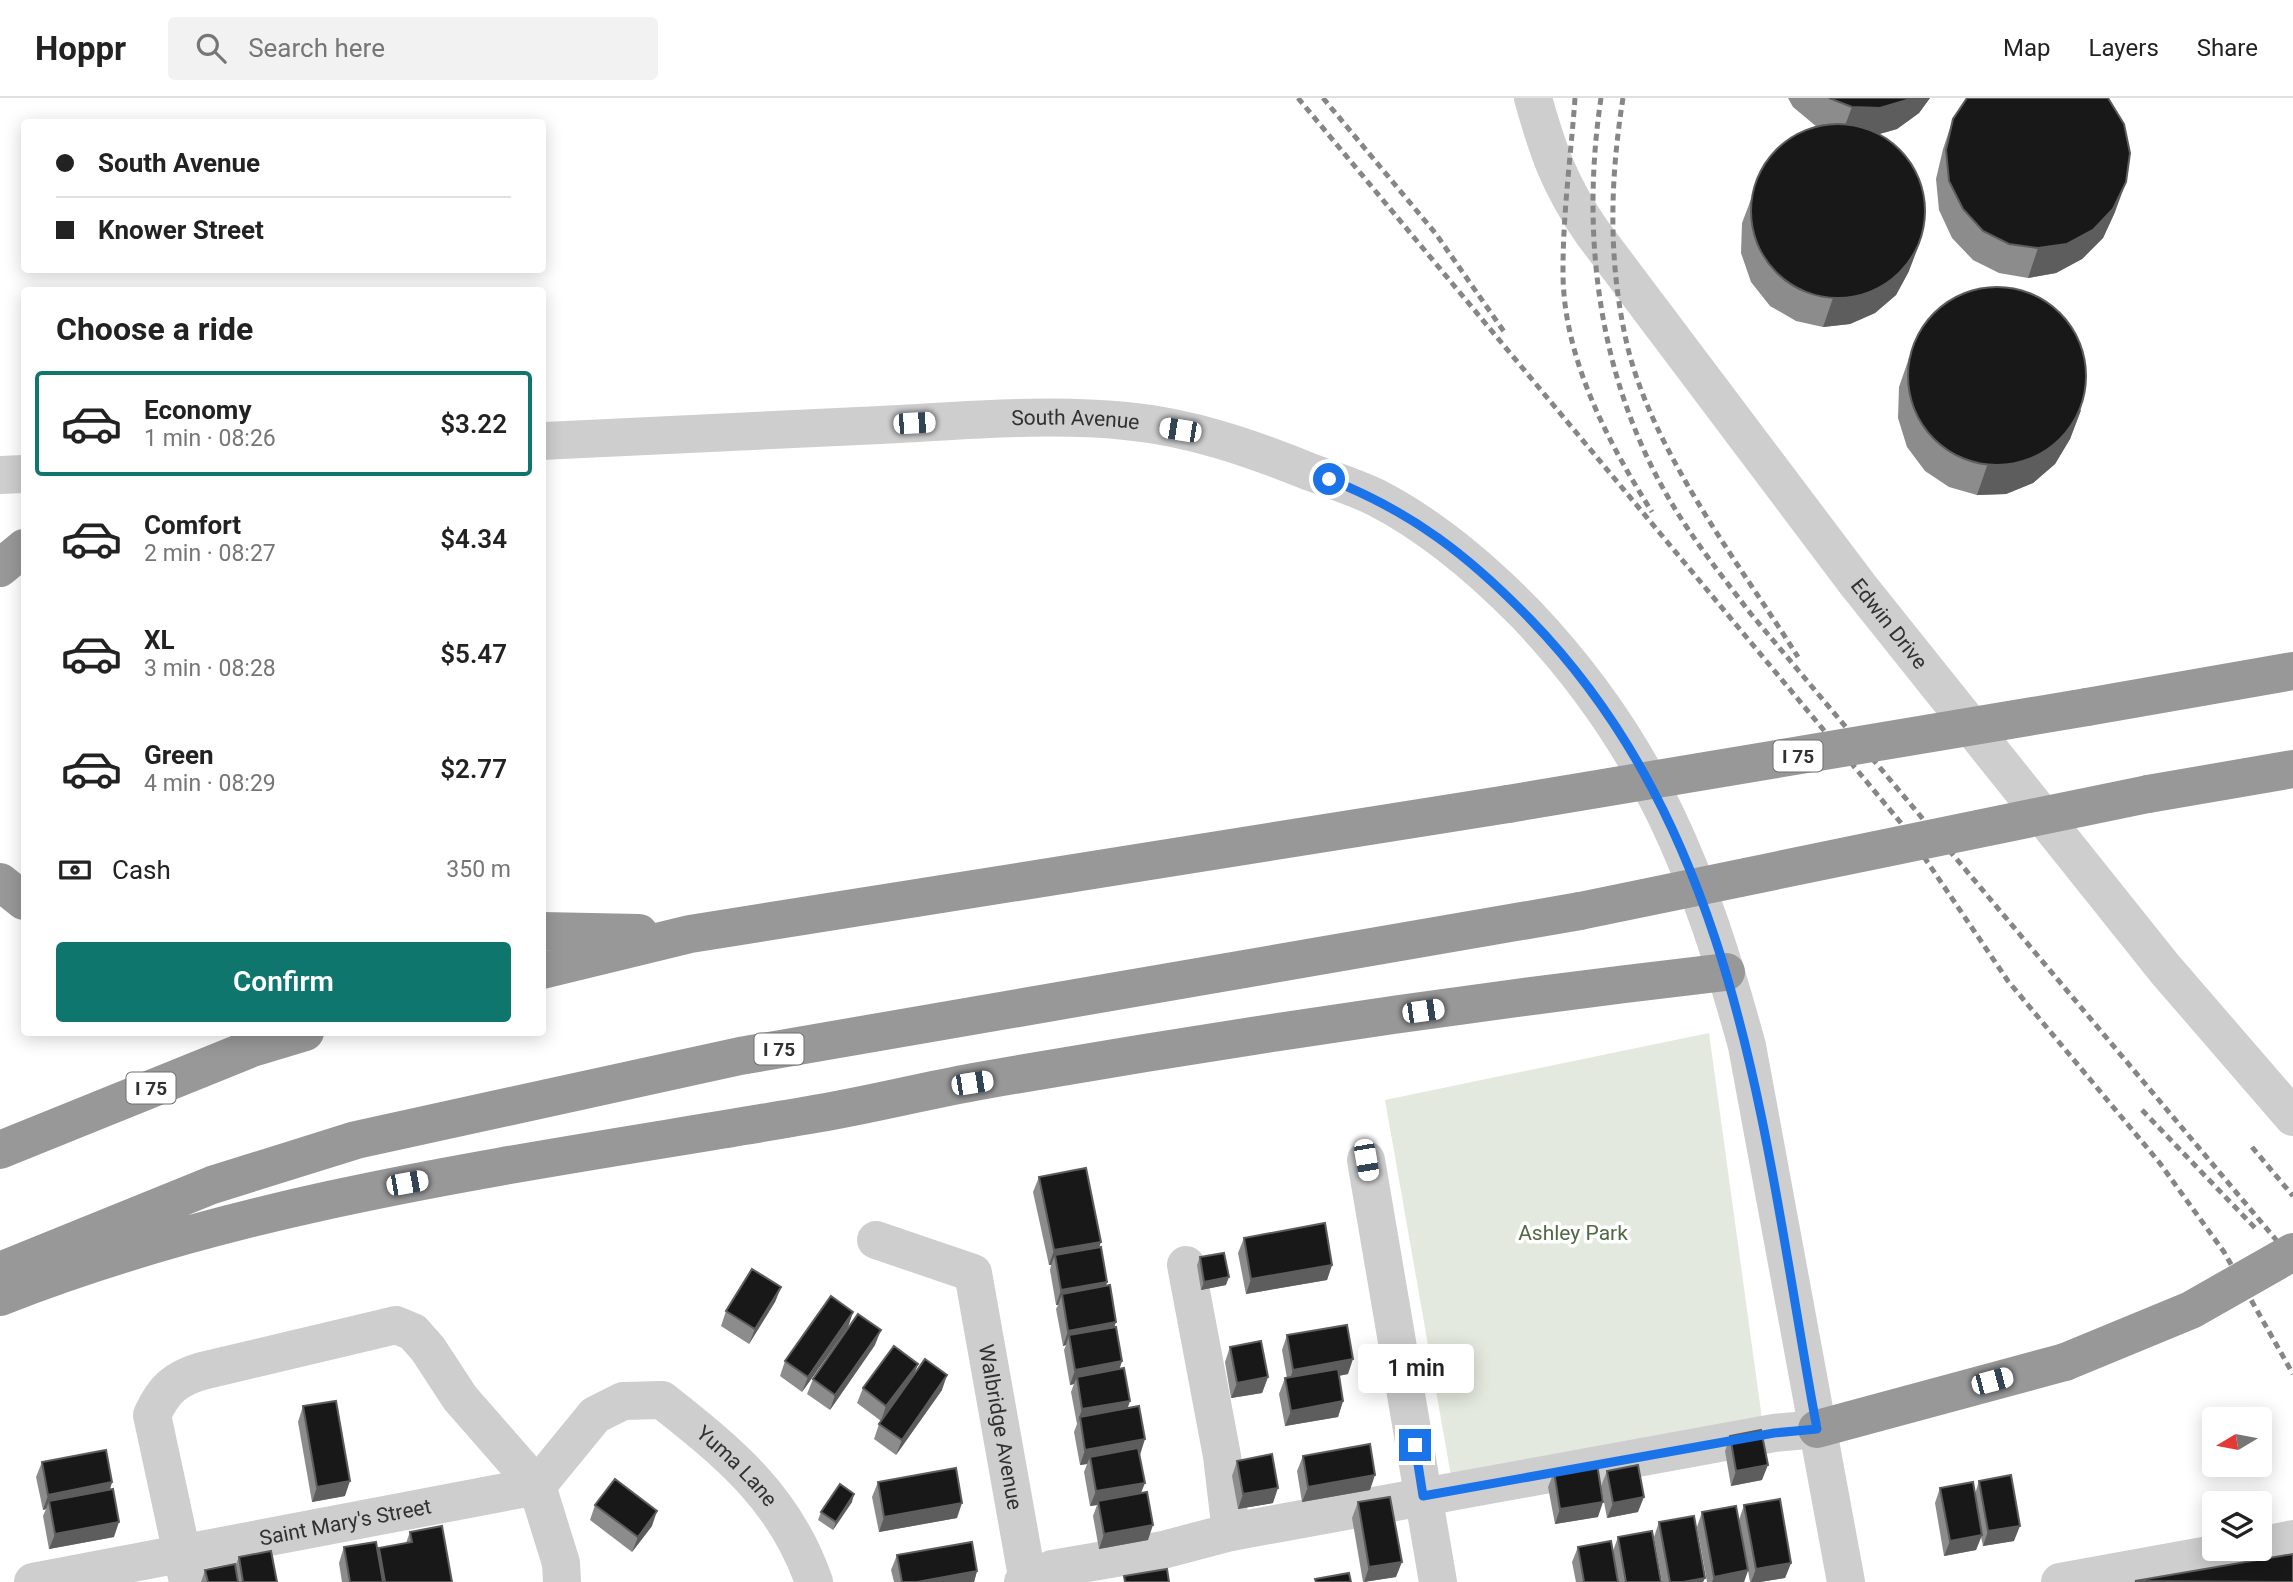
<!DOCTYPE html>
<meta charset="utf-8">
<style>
body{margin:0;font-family:Roboto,sans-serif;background:#f2f2f2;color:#222;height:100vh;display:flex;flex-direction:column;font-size:26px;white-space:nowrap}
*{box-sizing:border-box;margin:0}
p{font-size:23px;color:#767676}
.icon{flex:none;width:38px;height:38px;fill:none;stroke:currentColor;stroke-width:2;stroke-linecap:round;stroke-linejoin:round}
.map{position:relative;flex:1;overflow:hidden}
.drawer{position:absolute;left:21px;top:189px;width:525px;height:749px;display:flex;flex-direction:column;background:#fff;border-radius:7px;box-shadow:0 4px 18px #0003}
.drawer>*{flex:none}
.banner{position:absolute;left:21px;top:21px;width:525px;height:154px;border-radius:7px;box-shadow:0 4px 18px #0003;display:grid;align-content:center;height:154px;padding:0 35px;background:#fff}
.needle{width:46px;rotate:260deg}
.tools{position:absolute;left:2202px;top:1309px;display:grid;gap:14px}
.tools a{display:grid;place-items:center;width:70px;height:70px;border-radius:7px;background:#fff;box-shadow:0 4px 18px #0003;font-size:35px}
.end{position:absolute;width:32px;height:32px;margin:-16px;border:9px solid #1a73e8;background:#fff;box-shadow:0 0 0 4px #fff}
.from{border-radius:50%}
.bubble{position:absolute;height:49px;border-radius:7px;background:#fff;box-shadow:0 4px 18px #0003;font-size:23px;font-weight:600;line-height:49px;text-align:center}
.car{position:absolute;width:21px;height:42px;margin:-21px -10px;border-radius:9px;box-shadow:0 0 5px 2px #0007;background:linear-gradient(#fff 24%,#345 0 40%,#fff 0 76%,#345 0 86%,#fff 0)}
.banner b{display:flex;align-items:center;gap:24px;height:66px;font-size:26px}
.banner b+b{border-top:2px solid #e0e0e0}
.banner i{width:18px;height:18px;background:#222}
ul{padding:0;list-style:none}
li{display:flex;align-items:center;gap:21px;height:105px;margin:0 14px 10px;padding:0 21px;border:4px solid transparent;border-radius:7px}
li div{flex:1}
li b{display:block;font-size:26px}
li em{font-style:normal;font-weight:600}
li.current{border-color:#0f766e}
li>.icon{width:63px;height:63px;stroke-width:1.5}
h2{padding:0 35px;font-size:32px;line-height:84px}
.pay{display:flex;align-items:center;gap:18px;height:77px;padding:0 35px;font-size:26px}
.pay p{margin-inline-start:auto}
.primary-button{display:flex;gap:14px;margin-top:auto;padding:14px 35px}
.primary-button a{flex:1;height:80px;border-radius:7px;background:#0f766e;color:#fff;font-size:28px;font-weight:600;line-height:80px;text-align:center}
header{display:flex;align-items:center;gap:42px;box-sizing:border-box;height:98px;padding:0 35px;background:#fff;border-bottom:2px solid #e0e0e0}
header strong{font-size:33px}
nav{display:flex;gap:38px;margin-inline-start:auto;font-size:24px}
.search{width:490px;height:63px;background:#f2f2f2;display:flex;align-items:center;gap:18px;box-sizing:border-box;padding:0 24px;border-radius:7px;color:#767676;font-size:26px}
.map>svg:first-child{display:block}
.green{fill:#e3e9de}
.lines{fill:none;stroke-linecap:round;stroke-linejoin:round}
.minor{stroke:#cecece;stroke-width:38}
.highway{stroke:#989898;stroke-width:38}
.rail{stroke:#868686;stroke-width:5;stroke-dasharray:7 5;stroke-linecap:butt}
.highway-bridge{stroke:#989898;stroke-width:38}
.wall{fill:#8c8c8c}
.shaded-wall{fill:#5d5d5d}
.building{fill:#181818;stroke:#5d5d5d;stroke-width:2}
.route{stroke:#1a73e8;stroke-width:9}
.labels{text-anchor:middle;stroke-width:7;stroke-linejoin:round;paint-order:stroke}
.shield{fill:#fff;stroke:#6f6f6f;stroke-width:2}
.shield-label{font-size:19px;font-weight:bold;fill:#313131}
.street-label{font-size:21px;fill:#313131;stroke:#fff}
.park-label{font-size:21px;fill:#4f6943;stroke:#fff}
</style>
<header>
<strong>Hoppr</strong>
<div class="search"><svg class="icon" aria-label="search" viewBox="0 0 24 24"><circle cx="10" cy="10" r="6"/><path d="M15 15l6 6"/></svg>Search here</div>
<nav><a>Map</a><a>Layers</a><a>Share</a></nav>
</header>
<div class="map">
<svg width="2293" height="1484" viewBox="0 0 2293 1484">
<rect width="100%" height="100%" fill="#fff"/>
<path class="green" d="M 1709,935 L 1762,1321 L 1451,1378 L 1385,1002 Z"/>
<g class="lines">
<g class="minor">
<path id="s1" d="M 1533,0 C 1548,54 1560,88 1592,134 L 1858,487 L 2165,871 L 2293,1019"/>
<path id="s2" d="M 542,343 C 655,338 768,332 880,327 C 962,323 1044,315 1126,323 C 1190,329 1251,350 1310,374 C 1332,382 1354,389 1375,399 C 1432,428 1481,470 1526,516 C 1651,647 1700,777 1747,948 L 1846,1484"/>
<path d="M 0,377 L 24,376"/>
<path d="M 1366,1062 L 1438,1484"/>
<path id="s3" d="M 876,1142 L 973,1175 L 1028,1484"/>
<path d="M 1186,1167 L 1222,1358 L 1231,1434"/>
<path d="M 2259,1448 L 2293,1441"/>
<path id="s4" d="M 33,1484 L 537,1388 L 595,1317 L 623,1303 L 662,1302 C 729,1355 785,1400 814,1484"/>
<path d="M 188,1484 L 152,1317 C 164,1291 175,1281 202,1273 L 396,1227 L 413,1234 L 428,1251 L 460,1300 L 537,1388 L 561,1465 L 562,1484"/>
<path d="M 1023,1484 L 1052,1471 L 1163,1452 L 1231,1434 L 1774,1335 L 1817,1331"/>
<path d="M 2060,1484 L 2242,1451"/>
</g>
<path class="highway" d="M 0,470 L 24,450
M 2087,609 L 2293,573
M 2148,696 L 2293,671
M 0,784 L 24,803
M 542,833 L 639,835
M 542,872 L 690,836 L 1508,706
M 0,1052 L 252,950 L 305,934
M 0,1173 L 212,1087 L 356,1042 L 740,958 L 1580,813
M 0,1199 C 259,1097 537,1064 809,1017 C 865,1008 919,994 974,984 C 1223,940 1475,903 1726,874
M 1817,1331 L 2065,1264"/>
<path class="rail" d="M 1298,0 L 1901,725 L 2008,883 L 2159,1064 L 2224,1154 L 2293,1276
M 1323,0 L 1436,136 L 1505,235
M 1575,0 C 1571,57 1563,114 1563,171 C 1562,257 1607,343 1652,414
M 1601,0 C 1579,147 1601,299 1684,425 C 1705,457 1728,486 1751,516 L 2293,1162
M 1623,0 C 1610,82 1608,161 1626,242 C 1650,351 1739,465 1798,559
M 2142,1012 L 2258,1133
M 2252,1049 L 2293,1098"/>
<path class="highway-bridge" d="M 1508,706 L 2087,609
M 1580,813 L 2148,696
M 2065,1264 L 2191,1212 L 2293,1154"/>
</g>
<path class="wall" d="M 1788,0 L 1930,0 L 1919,15 L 1897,31 L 1879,36 L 1909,173 L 1896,197 L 1875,215 L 1850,226 L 1823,229 L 1796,223 L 1770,208 L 1751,184 L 1741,155 L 1742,125 L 1753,96 L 1817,29 L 1793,9 Z
M 1953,21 L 2115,114 L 2103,140 L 2082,161 L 2056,175 L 2028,180 L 1999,175 L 1973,162 L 1952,140 L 1939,112 L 1936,81 L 1943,51 Z
M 1909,260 L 2081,312 L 2070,341 L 2055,366 L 2033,385 L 2006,396 L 1977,397 L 1949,389 L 1925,373 L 1907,349 L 1898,320 L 1899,289 Z
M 1039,1079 L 1099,1149 L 1107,1184 L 1106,1188 L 1122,1263 L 1119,1271 L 1130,1303 L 1127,1310 L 1140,1356 L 1141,1395 L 1148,1442 L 1099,1451 L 1093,1418 L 1097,1407 L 1090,1408 L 1084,1374 L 1087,1366 L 1080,1367 L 1074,1334 L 1077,1326 L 1071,1294 L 1074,1286 L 1070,1287 L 1064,1252 L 1066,1247 L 1063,1248 L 1056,1211 L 1058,1207 L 1056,1207 L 1050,1172 L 1051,1167 L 1049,1167 L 1033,1094 Z
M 1244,1140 L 1332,1167 L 1327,1182 L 1246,1196 L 1238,1155 Z
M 1200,1159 L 1226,1187 L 1201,1192 L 1197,1167 Z
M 781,1189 L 775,1204 L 749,1246 L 721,1228 L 726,1213 Z
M 853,1214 L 848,1229 L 802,1294 L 780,1278 L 785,1263 Z
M 1287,1237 L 1348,1276 L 1339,1278 L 1343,1303 L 1338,1319 L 1285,1328 L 1279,1296 L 1285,1280 L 1287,1280 L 1282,1252 Z
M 875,1247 L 830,1312 L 807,1296 L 813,1281 Z
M 1230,1249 L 1268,1279 L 1262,1295 L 1231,1300 L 1225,1264 Z
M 918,1266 L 913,1278 L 942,1292 L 896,1357 L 874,1341 L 879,1326 L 894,1306 L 881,1323 L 857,1305 L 863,1290 Z
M 303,1308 L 345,1398 L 312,1404 L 298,1324 Z
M 1730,1338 L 1762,1382 L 1731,1388 L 1725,1353 Z
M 1303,1358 L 1370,1392 L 1302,1404 L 1297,1373 Z
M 1237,1363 L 1273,1405 L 1238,1411 L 1232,1378 Z
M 42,1364 L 112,1384 L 110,1392 L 114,1439 L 49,1451 L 43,1418 L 46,1411 L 43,1412 L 36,1379 Z
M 1607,1373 L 1638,1414 L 1607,1420 L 1601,1388 Z
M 1554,1374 L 1598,1419 L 1555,1426 L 1548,1389 Z
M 1979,1383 L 2014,1443 L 1983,1448 L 1981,1439 L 1976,1452 L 1944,1458 L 1935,1405 L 1940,1390 L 1975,1396 Z
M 878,1384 L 957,1420 L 879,1434 L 872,1399 Z
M 852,1404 L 833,1432 L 818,1422 L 821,1414 Z
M 1358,1404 L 1396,1479 L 1363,1484 L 1352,1420 Z
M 595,1407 L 652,1428 L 632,1454 L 590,1422 Z
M 1744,1407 L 1791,1465 L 1785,1480 L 1760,1484 L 1750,1484 L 1748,1473 L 1744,1484 L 1707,1484 L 1697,1429 L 1702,1414 L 1739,1422 Z
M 1659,1424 L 1705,1480 L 1703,1484 L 1662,1484 L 1654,1439 Z
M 410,1434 L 452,1484 L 342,1484 L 339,1465 L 344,1449 L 378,1452 L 379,1450 L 406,1445 Z
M 1618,1439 L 1661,1484 L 1576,1484 L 1572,1464 L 1578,1449 L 1613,1453 Z
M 897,1457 L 977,1473 L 974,1484 L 894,1484 L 891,1472 Z
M 239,1459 L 277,1484 L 201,1484 L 205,1472 L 235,1468 Z"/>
<path class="shaded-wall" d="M 1910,0 L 1930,0 L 1919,15 L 1897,31 L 1869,39 L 1841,38 L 1852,9 Z
M 2126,84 L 2115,114 L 2103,140 L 2082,161 L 2056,175 L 2028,180 L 2038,150 Z
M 1920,144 L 1909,173 L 1896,197 L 1875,215 L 1850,226 L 1823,229 L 1833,200 Z
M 2081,312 L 2070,341 L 2055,366 L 2033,385 L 2006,396 L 1977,397 L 1987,368 Z
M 1101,1144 L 1096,1159 L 1055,1157 L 1051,1167 L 1049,1167 L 1054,1152 Z
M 1332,1167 L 1327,1182 L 1246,1196 L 1251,1181 Z
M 1229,1179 L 1226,1187 L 1201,1192 L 1204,1184 Z
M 1107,1184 L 1102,1199 L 1062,1196 L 1058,1207 L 1056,1207 L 1061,1192 Z
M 781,1189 L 775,1204 L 749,1246 L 755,1231 Z
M 853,1214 L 848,1229 L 802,1294 L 808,1279 Z
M 1116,1224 L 1111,1239 L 1069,1237 L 1066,1247 L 1063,1248 L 1068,1233 Z
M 881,1232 L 875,1247 L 830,1312 L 835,1297 Z
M 1353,1261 L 1348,1276 L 1288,1287 L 1293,1272 Z
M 1122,1263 L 1117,1279 L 1077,1279 L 1074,1286 L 1070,1287 L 1075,1272 Z
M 918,1266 L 912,1281 L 881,1323 L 886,1308 Z
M 947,1277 L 942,1292 L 896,1357 L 902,1342 Z
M 1268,1279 L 1262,1295 L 1231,1300 L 1237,1285 Z
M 1130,1303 L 1125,1318 L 1080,1319 L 1077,1326 L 1082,1311 Z
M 1343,1303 L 1338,1319 L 1285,1328 L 1291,1313 Z
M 1145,1341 L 1140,1357 L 1090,1359 L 1087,1366 L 1080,1367 L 1085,1352 Z
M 1768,1367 L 1762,1382 L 1731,1388 L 1736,1373 Z
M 1375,1377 L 1370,1392 L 1302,1404 L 1308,1389 Z
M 350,1383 L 345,1398 L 312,1404 L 317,1389 Z
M 112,1384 L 107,1400 L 49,1403 L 46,1411 L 43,1412 L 48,1397 Z
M 1145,1385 L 1139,1400 L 1098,1403 L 1097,1407 L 1090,1408 L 1096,1393 Z
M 1278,1390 L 1273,1405 L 1238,1411 L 1243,1396 Z
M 854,1396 L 852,1404 L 833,1432 L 836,1424 Z
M 1644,1399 L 1638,1414 L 1607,1420 L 1613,1405 Z
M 1603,1404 L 1598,1419 L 1555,1426 L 1560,1411 Z
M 962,1405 L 957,1420 L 879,1434 L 884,1419 Z
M 657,1413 L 652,1428 L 632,1454 L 638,1439 Z
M 119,1424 L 114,1439 L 49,1451 L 55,1436 Z
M 1153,1427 L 1148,1442 L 1099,1451 L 1104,1436 Z
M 2020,1428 L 2014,1443 L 1983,1448 L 1988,1433 Z
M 1982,1437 L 1976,1452 L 1944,1458 L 1950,1443 Z
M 1402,1464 L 1396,1479 L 1364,1484 L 1369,1469 Z
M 1791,1465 L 1785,1480 L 1760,1484 L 1751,1484 L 1756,1471 Z
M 1748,1472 L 1744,1484 L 1712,1484 L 1714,1479 Z
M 977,1473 L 974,1484 L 917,1484 Z
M 1705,1480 L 1703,1484 L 1683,1484 Z"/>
<path class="building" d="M 1829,0 L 1910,0 L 1907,2 L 1880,10 L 1852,9 Z
M 1967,0 L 2108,0 L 2124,26 L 2130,55 L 2126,84 L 2113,111 L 2093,132 L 2067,146 L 2038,150 L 2009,146 L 1983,133 L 1963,111 L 1949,83 L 1946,52 L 1953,21 Z
M1751 113a87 87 0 1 1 174 0a87 87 0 1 1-174 0Z
M1908 278a89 89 0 1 1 178 0a89 89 0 1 1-178 0Z
M 1086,1070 L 1101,1144 L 1054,1152 L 1039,1079 Z
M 1325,1125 L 1332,1167 L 1251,1181 L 1244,1140 Z
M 1101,1149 L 1107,1184 L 1061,1192 L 1055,1157 Z
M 1224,1155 L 1229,1179 L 1204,1184 L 1200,1159 Z
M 752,1171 L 781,1189 L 755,1231 L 726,1213 Z
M 1110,1187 L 1116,1224 L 1068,1233 L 1062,1196 Z
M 831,1198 L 853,1214 L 808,1279 L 785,1263 Z
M 858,1216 L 881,1232 L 835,1297 L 813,1281 Z
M 1347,1227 L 1353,1261 L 1293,1272 L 1287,1237 Z
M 1116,1229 L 1122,1263 L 1075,1272 L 1069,1237 Z
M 1261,1243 L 1268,1279 L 1237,1285 L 1230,1249 Z
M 894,1248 L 918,1266 L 886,1308 L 863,1290 Z
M 925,1261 L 947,1277 L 902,1342 L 879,1326 Z
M 1124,1270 L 1130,1303 L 1082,1311 L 1077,1279 Z
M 1338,1271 L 1343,1303 L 1291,1313 L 1285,1280 Z
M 336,1303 L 350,1383 L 317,1389 L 303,1308 Z
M 1139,1308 L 1145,1341 L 1085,1352 L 1080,1319 Z
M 1761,1332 L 1768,1367 L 1736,1373 L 1730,1338 Z
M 1370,1346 L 1375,1377 L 1308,1389 L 1303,1358 Z
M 1138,1350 L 1145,1385 L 1096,1393 L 1090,1359 Z
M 106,1352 L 112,1384 L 48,1397 L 42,1364 Z
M 1272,1356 L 1278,1390 L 1243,1396 L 1237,1363 Z
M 1597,1366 L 1603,1404 L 1560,1411 L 1554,1374 Z
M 1638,1367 L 1644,1399 L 1613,1405 L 1607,1373 Z
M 956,1370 L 962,1405 L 884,1419 L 878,1384 Z
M 2011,1377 L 2020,1428 L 1988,1433 L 1979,1383 Z
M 615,1381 L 657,1413 L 638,1439 L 595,1407 Z
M 1973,1384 L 1982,1437 L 1950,1443 L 1940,1390 Z
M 840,1386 L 854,1396 L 836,1424 L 821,1414 Z
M 113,1391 L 119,1424 L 55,1436 L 49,1403 Z
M 1147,1394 L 1153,1427 L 1104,1436 L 1098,1403 Z
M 1390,1399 L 1402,1464 L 1369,1469 L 1358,1404 Z
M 1780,1401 L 1791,1465 L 1756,1471 L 1744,1407 Z
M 1736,1408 L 1748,1472 L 1714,1479 L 1702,1414 Z
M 1694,1418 L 1705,1480 L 1683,1484 L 1670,1484 L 1659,1424 Z
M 442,1428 L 452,1484 L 385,1484 L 379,1450 L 412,1444 L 410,1434 Z
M 1652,1433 L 1661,1484 L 1626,1484 L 1618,1439 Z
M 1611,1443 L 1618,1484 L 1584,1484 L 1578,1449 Z
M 376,1444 L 383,1484 L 350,1484 L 344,1449 Z
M 972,1444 L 977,1473 L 917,1484 L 902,1484 L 897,1457 Z
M 271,1453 L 277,1484 L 243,1484 L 239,1459 Z
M 2293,1456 L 2293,1484 L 2135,1483 Z
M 235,1466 L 238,1484 L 208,1484 L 205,1472 Z
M 1167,1471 L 1169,1484 L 1125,1484 L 1124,1478 Z
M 1349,1475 L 1351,1484 L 1316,1484 L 1315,1481 Z"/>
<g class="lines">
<path class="route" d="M 1329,381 C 1412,414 1468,457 1530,521 C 1743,741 1764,1046 1817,1331 L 1774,1335 L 1423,1398 L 1415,1347"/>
</g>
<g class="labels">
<g class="shield">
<rect x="1773.5" y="642.5" width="49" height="31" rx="5"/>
<rect x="754.5" y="935.5" width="49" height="31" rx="5"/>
<rect x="126.5" y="974.5" width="49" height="31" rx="5"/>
</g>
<g class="shield-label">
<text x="1798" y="665">I 75</text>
<text x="779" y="958">I 75</text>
<text x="151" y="997">I 75</text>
</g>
<g class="street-label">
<text dy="7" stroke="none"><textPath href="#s2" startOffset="534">South Avenue</textPath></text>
<text dy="7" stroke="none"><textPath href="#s1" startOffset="639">Edwin Drive</textPath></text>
<text dy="7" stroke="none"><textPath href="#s3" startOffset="259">Walbridge Avenue</textPath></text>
<text dy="7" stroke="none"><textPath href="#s4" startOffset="775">Yuma Lane</textPath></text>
<text dy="7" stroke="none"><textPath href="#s4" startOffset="318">Saint Mary's Street</textPath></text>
</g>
<g class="park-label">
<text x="1573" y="1142">Ashley Park</text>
</g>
</g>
</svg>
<div class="tools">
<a><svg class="needle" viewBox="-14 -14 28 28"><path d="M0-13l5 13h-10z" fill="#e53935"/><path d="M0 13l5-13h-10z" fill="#767676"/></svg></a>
<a><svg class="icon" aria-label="layers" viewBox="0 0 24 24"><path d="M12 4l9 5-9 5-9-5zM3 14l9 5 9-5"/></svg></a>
</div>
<i class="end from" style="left:1329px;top:381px"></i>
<i class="end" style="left:1415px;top:1347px"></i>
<div class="bubble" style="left:1358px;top:1246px;width:116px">1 min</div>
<i class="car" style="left:914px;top:325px;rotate:87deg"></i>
<i class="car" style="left:1180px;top:332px;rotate:279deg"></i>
<i class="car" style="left:1423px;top:913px;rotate:82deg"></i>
<i class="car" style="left:972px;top:985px;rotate:81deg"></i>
<i class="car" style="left:1366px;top:1062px;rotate:170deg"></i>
<i class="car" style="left:407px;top:1085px;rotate:80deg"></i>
<i class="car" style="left:1992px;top:1283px;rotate:75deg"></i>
<div class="banner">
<b><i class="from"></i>South Avenue</b>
<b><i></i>Knower Street</b>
</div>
<section class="drawer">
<h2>Choose a ride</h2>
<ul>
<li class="current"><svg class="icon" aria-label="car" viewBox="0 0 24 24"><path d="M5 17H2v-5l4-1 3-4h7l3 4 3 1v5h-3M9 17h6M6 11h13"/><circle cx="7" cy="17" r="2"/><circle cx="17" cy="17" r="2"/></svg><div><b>Economy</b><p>1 min · 08:26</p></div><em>$3.22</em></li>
<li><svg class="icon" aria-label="car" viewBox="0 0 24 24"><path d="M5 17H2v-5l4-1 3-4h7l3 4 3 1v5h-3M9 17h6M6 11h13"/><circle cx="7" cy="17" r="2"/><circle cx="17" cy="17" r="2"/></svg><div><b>Comfort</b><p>2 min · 08:27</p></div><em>$4.34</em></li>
<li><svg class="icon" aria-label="car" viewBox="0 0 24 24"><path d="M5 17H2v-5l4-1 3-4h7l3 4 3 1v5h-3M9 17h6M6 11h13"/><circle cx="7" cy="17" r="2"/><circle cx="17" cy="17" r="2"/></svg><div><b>XL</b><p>3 min · 08:28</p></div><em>$5.47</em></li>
<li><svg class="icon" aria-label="car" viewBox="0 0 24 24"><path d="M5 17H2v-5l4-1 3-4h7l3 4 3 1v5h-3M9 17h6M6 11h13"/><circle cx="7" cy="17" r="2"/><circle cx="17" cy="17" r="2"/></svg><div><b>Green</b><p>4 min · 08:29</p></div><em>$2.77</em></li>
</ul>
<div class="pay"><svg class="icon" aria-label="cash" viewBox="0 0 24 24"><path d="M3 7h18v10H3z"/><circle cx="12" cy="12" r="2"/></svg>Cash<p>350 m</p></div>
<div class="primary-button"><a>Confirm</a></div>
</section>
</div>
